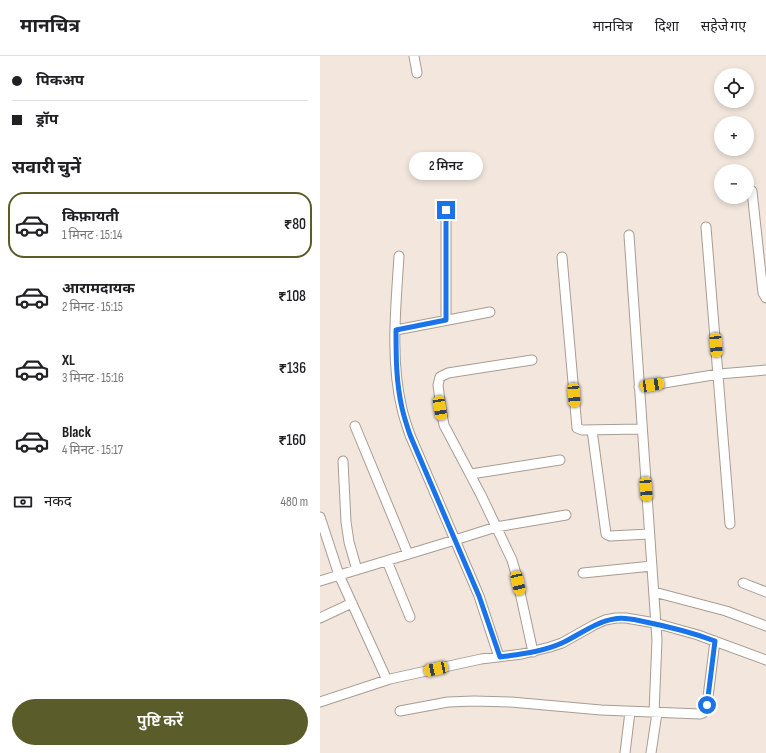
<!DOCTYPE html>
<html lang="hi">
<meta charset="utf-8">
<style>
body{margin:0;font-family:"Sofia Sans Condensed","Noto Sans Devanagari",sans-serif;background:#f2f2f2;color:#202124;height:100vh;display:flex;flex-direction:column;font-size:15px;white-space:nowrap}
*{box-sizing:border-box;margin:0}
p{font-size:13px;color:#757577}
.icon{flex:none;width:22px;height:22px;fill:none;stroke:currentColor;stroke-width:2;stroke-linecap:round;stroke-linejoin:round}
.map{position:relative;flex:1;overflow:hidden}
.details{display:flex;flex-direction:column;background:#fff;width:320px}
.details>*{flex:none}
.top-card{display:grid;align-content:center;height:88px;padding:0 12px;background:#fff}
.tools{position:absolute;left:394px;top:12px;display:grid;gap:8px}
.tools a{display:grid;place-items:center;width:40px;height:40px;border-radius:50%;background:#fff;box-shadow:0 2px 6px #0003;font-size:20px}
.end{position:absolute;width:18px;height:18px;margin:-9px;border:5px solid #1a73e8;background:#fff;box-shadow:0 0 0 2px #fff}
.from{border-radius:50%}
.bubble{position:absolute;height:28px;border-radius:14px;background:#fff;box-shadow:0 2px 6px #0003;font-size:13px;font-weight:600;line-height:28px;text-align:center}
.car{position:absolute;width:12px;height:24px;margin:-12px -6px;border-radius:5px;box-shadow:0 0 3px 1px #0007;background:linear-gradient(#f5c518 24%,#345 0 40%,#f5c518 0 76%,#345 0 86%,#f5c518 0)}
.top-card b{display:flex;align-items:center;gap:14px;height:38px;font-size:15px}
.top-card b+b{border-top:1px solid #e0e0e0}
.top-card i{width:10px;height:10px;background:#202124}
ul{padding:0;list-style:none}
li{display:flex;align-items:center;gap:12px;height:66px;margin:0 8px 6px;padding:0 4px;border:2px solid transparent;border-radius:16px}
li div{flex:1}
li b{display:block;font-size:15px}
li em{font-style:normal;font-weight:600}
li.current{border-color:#5a5d2a}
li>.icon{width:36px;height:36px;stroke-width:1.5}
h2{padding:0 12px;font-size:18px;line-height:48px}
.pay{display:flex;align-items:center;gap:10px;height:44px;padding:0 12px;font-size:15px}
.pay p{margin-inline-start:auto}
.button{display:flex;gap:8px;margin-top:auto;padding:8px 12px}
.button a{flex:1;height:46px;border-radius:24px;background:#5a5d2a;color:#fff;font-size:16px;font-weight:600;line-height:46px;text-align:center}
header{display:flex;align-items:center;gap:24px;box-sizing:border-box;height:56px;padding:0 20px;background:#fff;border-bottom:1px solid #e0e0e0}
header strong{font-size:19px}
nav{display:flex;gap:22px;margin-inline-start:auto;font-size:14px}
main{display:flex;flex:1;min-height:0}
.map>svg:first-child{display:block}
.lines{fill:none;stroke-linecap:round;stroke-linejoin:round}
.minor-casing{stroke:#a89c93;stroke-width:11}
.minor{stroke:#fff;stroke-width:9}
.route{stroke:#1a73e8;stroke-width:5}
</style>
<header>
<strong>मानचित्र</strong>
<nav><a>मानचित्र</a><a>दिशा</a><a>सहेजे गए</a></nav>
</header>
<main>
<section class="details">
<div class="top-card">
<b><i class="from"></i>पिकअप</b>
<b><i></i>ड्रॉप</b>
</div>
<h2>सवारी चुनें</h2>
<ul>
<li class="current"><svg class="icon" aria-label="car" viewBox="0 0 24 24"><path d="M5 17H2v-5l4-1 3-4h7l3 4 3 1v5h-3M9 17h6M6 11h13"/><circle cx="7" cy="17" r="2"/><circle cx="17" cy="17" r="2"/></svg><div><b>किफ़ायती</b><p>1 मिनट · 15:14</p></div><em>₹80</em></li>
<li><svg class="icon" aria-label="car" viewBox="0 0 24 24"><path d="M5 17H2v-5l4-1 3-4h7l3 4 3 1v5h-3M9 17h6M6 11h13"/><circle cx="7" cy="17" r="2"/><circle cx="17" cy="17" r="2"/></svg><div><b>आरामदायक</b><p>2 मिनट · 15:15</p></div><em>₹108</em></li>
<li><svg class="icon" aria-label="car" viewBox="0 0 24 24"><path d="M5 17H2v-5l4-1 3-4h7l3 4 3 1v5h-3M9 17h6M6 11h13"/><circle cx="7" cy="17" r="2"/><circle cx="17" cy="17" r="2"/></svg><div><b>XL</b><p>3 मिनट · 15:16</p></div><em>₹136</em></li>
<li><svg class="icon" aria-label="car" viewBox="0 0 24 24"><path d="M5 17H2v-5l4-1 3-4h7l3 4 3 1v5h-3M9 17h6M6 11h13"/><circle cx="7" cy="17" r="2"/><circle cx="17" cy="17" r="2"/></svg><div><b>Black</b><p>4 मिनट · 15:17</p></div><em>₹160</em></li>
</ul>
<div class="pay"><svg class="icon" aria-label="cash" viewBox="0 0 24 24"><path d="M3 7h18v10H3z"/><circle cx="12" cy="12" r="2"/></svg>नकद<p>480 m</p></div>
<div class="button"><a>पुष्टि करें</a></div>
</section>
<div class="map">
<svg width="446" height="697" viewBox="0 0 446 697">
<rect width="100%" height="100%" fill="#f3e7dd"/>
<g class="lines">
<g class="minor-casing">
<path id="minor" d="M 94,0 L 97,17
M 432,135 L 443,237 L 446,242
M 126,154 L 126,264
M 386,171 L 410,468
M 309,179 L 337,584 L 334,657
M 79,200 C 76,249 70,304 82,353 C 84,362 87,370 90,379 L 159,540 L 179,601
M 242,201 L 257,372 L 262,374 L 322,373
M 76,274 L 170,256
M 212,304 L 128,317 L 120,321 L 118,329 L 121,353 L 124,369 L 161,439 L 192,504 L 196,518 L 213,596
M 319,331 L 399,318 L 446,314
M 35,370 L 88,498
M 272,374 L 286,478 L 290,480 L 329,478
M 23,405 L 26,466 L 29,486 L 37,514
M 151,418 L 240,404
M 0,461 L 19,519 L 67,624
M 67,505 L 90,561
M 263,517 L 332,510
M 0,525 L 135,484 L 176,471 L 246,459
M 423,527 L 446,536
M 334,536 L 406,555 L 446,570
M 0,562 L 32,547
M 0,646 L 70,623 L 161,603 L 202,598 L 230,591 L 242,587 L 274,569 L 285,564 L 296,562 L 306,562 L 335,567 L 378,579 L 446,604
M 80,655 L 128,646 L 154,645 L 191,646 L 281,654 L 380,658 L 383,657 L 387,649 L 395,585
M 305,697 L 310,656
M 331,697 L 337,657"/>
</g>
<use href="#minor" class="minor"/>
</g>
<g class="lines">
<path class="route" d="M 126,154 L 126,264 L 76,274 C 76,300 76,326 82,352 C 84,361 87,370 90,379 L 159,540 L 180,601 C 201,598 222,596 242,587 C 259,579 275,566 294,563 C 303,561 312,563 321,565 C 346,570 371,576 395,585 L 387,649"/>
</g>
</svg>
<div class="tools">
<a><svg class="icon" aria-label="locate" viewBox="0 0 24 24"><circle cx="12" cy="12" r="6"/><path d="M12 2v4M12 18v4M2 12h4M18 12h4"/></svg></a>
<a>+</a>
<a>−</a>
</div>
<i class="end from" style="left:387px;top:649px"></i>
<i class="end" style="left:126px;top:154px"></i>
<div class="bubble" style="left:89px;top:96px;width:74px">2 मिनट</div>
<i class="car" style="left:396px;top:289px;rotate:175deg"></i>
<i class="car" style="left:332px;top:329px;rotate:81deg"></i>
<i class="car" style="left:254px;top:339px;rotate:176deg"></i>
<i class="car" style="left:120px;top:352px;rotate:171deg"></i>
<i class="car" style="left:326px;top:433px;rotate:176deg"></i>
<i class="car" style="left:198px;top:527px;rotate:167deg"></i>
<i class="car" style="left:116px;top:613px;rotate:258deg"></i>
</div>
</main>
